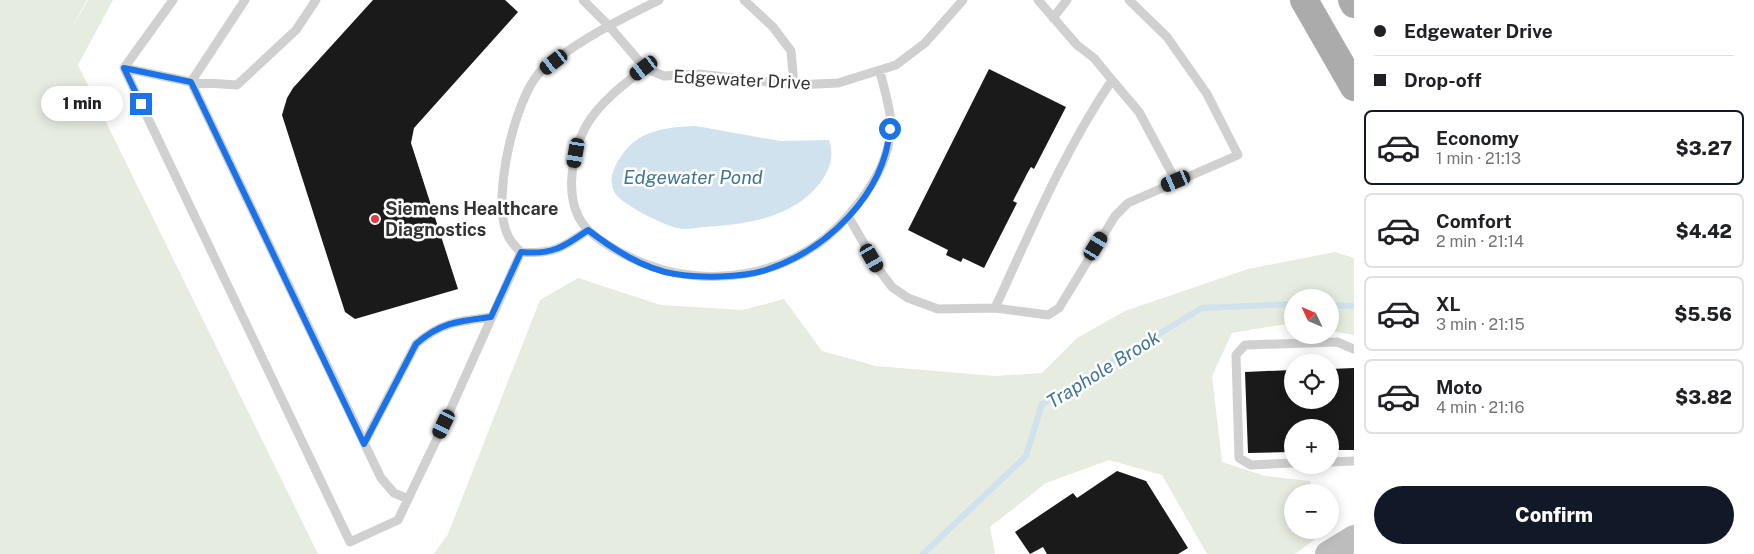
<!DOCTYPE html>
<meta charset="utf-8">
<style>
body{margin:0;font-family:"Public Sans",sans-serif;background:#f2f2f2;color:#202124;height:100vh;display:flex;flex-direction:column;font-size:19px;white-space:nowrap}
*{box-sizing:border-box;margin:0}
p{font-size:16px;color:#757577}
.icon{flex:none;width:28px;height:28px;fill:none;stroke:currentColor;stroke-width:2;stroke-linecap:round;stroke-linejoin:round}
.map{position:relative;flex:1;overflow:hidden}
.side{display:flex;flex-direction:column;background:#fff;width:400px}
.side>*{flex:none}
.hud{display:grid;align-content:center;height:110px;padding:0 20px;background:#fff}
.needle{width:32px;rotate:314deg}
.tools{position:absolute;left:1284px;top:289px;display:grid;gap:10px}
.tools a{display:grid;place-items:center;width:55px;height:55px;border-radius:50%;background:#fff;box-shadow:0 2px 12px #0003;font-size:25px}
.end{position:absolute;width:22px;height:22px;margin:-11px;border:6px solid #1a73e8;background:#fff;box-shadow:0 0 0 2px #fff}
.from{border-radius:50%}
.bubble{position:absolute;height:35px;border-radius:18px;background:#fff;box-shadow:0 2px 12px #0003;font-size:16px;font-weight:800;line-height:35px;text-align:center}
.car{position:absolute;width:15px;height:30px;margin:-15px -8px;border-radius:6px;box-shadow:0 0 4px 1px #0007;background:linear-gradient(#222 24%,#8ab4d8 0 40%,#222 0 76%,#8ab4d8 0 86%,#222 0)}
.hud b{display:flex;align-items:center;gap:18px;height:48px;font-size:19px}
.hud b+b{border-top:1px solid #e0e0e0}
.hud i{width:12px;height:12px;background:#202124}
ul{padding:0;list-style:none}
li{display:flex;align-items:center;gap:15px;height:75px;margin:0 10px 8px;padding:0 10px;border:2px solid #e0e0e0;border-radius:8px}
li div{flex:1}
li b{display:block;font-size:19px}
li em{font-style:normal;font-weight:800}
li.on{border-color:#111827}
li>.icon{width:45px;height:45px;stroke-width:1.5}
.button{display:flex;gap:10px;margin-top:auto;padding:10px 20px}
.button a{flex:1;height:58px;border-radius:30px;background:#111827;color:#fff;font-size:20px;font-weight:800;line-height:58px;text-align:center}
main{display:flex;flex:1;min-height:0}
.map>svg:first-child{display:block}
.green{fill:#e6ecdf}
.water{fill:#cfe2ee}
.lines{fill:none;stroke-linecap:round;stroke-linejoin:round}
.stream{stroke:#cfe2ee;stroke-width:6}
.building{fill:#1a1a1a}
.lane{stroke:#d0d0d0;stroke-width:9}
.secondary{stroke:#bdbdbd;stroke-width:26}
.primary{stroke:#ababab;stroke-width:28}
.route{stroke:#1a73e8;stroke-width:6}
.poi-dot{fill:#e63946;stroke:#fff;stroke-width:2}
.labels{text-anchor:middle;stroke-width:5;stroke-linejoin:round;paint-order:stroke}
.street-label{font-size:18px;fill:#333;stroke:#fff}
.poi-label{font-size:18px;font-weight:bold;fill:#333;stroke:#fff;text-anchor:start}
.water-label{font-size:19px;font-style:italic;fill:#3f7597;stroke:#fff}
</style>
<main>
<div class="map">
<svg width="1354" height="554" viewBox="0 0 1354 554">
<rect width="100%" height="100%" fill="#fff"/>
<path class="green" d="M 0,0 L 87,0 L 70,32 L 88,0 L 113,0 L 78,65 L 318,554 L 0,554 Z
M 1335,252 L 1354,258 L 1354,335 L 1330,331 L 1330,298 L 1292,298 L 1292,323 L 1232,333 L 1212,376 L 1222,462 L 1265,476 L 1310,481 L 1313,492 L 1292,492 L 1292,530 L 1327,530 L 1295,554 L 1207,554 L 1162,475 L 1109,460 L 1046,483 L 990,527 L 995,554 L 434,554 L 448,534 L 540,300 L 578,278 L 661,305 L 743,310 L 784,299 L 822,351 L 876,366 L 995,376 L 1042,373 L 1077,338 L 1125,311 L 1248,269 Z"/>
<path class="water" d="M 696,126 L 780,141 L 829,140 C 834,154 831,166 823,179 C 797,217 747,225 704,227 C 696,228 685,230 677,228 C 664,225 622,205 615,193 C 608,182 613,168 620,158 C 637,130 666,127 696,126 Z"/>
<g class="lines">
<path class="stream" d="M 1330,305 L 1354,306
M 923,554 L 1026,456 L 1042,404 L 1202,308 L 1292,304"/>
</g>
<path class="building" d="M 373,0 L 505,0 L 518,12 L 414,128 L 411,143 L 458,289 L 355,319 L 345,312 L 282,115 L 287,98 L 293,88 Z
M 989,69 L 1066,107 L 1034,169 L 1031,167 L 1028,172 L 1013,201 L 1017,203 L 984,268 L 963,258 L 961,262 L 946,255 L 948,250 L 908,230 Z
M 1354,368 L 1354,450 L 1330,450 L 1330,428 L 1292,428 L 1292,452 L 1248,453 L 1245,372 L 1292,370 L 1292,400 L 1330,400 L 1330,369 Z
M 1117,471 L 1146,481 L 1188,548 L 1178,554 L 1047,554 L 1043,547 L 1030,554 L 1015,532 L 1073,493 L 1077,498 Z"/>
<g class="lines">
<path class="lane" d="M 173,0 L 124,68 L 350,542 L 398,520 L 444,424 L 521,252
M 245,0 L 191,82 L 381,478 L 394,493 L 408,499
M 583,0 L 609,26 L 645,68
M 744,0 L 773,27 L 791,51 L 794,85
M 1053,18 L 1067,0
M 124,68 L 191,82 L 237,85 L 296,30 L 316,0
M 880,71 C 883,85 888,100 890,115 C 895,153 871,190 847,217 C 796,277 707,292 636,260 C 620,253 602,243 588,230 C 563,205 570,155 586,126 C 599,103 624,84 645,68 L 664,76 L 699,74 L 794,85 L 838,83 L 896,65 L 925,43 L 963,0
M 1112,80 L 1139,112 L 1176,181
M 848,216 L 880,271 L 892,287 L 908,298 L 938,309 L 995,308 L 1048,315 L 1059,308 L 1115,216 L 1128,203 L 1238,155 L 1207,94 L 1167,37 L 1129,0
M 588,230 C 564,247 552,255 521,252 C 514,246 509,240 506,231 C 493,195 514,102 539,73 C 544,68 551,64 557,59 C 588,35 624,18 659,0
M 995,308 C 1031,230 1064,151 1112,80 L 1094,58 L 1077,45 L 1038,0
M 364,443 L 416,344 C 441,322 459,321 491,317
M 1330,462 L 1354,461
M 1292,463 L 1251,465 L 1239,458 L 1236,355 L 1245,345 L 1337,342 L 1354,349"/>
<path class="secondary" d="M 1328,554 L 1354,538"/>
<path class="primary" d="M 1304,0 L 1354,87
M 1352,0 L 1354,4"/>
</g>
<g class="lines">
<path class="route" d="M 141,104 L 124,68 L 191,82 L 364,444 L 416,344 C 441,322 459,321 491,317 L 521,252 C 552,255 564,247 588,230 C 613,249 643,269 675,274 C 701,278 741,278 766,270 C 827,250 884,195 890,129"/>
</g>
<circle class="poi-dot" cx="375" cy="219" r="5"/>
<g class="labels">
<g class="street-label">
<text transform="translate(742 80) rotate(3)" y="6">Edgewater Drive</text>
</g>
<g class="poi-label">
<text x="385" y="215">Siemens Healthcare<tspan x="385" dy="21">Diagnostics</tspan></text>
</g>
<g class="water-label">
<text x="693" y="184">Edgewater Pond</text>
<text transform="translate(1103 369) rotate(-32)" y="7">Traphole Brook</text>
</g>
</g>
</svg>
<div class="tools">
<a><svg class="needle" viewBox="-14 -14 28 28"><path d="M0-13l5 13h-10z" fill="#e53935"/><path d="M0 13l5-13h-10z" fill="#757577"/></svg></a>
<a><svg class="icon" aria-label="locate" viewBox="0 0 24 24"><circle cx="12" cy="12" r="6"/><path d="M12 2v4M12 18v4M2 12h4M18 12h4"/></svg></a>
<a>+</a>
<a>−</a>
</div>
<i class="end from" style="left:890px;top:129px"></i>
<i class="end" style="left:141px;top:104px"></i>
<div class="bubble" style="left:41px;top:86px;width:82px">1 min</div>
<i class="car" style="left:554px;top:62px;rotate:232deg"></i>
<i class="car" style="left:644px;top:68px;rotate:233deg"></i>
<i class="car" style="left:576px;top:153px;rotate:190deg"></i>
<i class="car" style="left:1176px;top:181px;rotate:247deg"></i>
<i class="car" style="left:1096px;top:246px;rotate:31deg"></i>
<i class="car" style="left:872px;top:258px;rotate:150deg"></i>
<i class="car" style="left:444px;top:424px;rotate:206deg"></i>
</div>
<section class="side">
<div class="hud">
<b><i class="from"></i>Edgewater Drive</b>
<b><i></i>Drop-off</b>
</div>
<ul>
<li class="on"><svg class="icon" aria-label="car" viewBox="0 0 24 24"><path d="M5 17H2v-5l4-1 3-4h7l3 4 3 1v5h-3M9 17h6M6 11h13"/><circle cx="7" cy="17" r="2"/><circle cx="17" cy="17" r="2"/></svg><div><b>Economy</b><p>1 min · 21:13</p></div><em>$3.27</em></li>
<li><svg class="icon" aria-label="car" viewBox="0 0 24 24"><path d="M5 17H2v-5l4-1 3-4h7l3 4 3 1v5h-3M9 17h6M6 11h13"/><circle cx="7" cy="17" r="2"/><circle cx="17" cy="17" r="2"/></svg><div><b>Comfort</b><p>2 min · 21:14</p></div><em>$4.42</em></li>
<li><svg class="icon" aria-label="car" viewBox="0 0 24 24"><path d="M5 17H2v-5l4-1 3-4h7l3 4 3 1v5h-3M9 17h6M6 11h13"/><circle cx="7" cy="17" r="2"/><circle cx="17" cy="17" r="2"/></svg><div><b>XL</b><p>3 min · 21:15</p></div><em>$5.56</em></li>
<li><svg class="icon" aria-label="car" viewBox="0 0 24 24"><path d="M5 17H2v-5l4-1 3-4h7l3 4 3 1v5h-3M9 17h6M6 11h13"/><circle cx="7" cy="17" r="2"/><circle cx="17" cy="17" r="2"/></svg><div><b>Moto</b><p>4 min · 21:16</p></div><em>$3.82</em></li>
</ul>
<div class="button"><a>Confirm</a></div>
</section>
</main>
